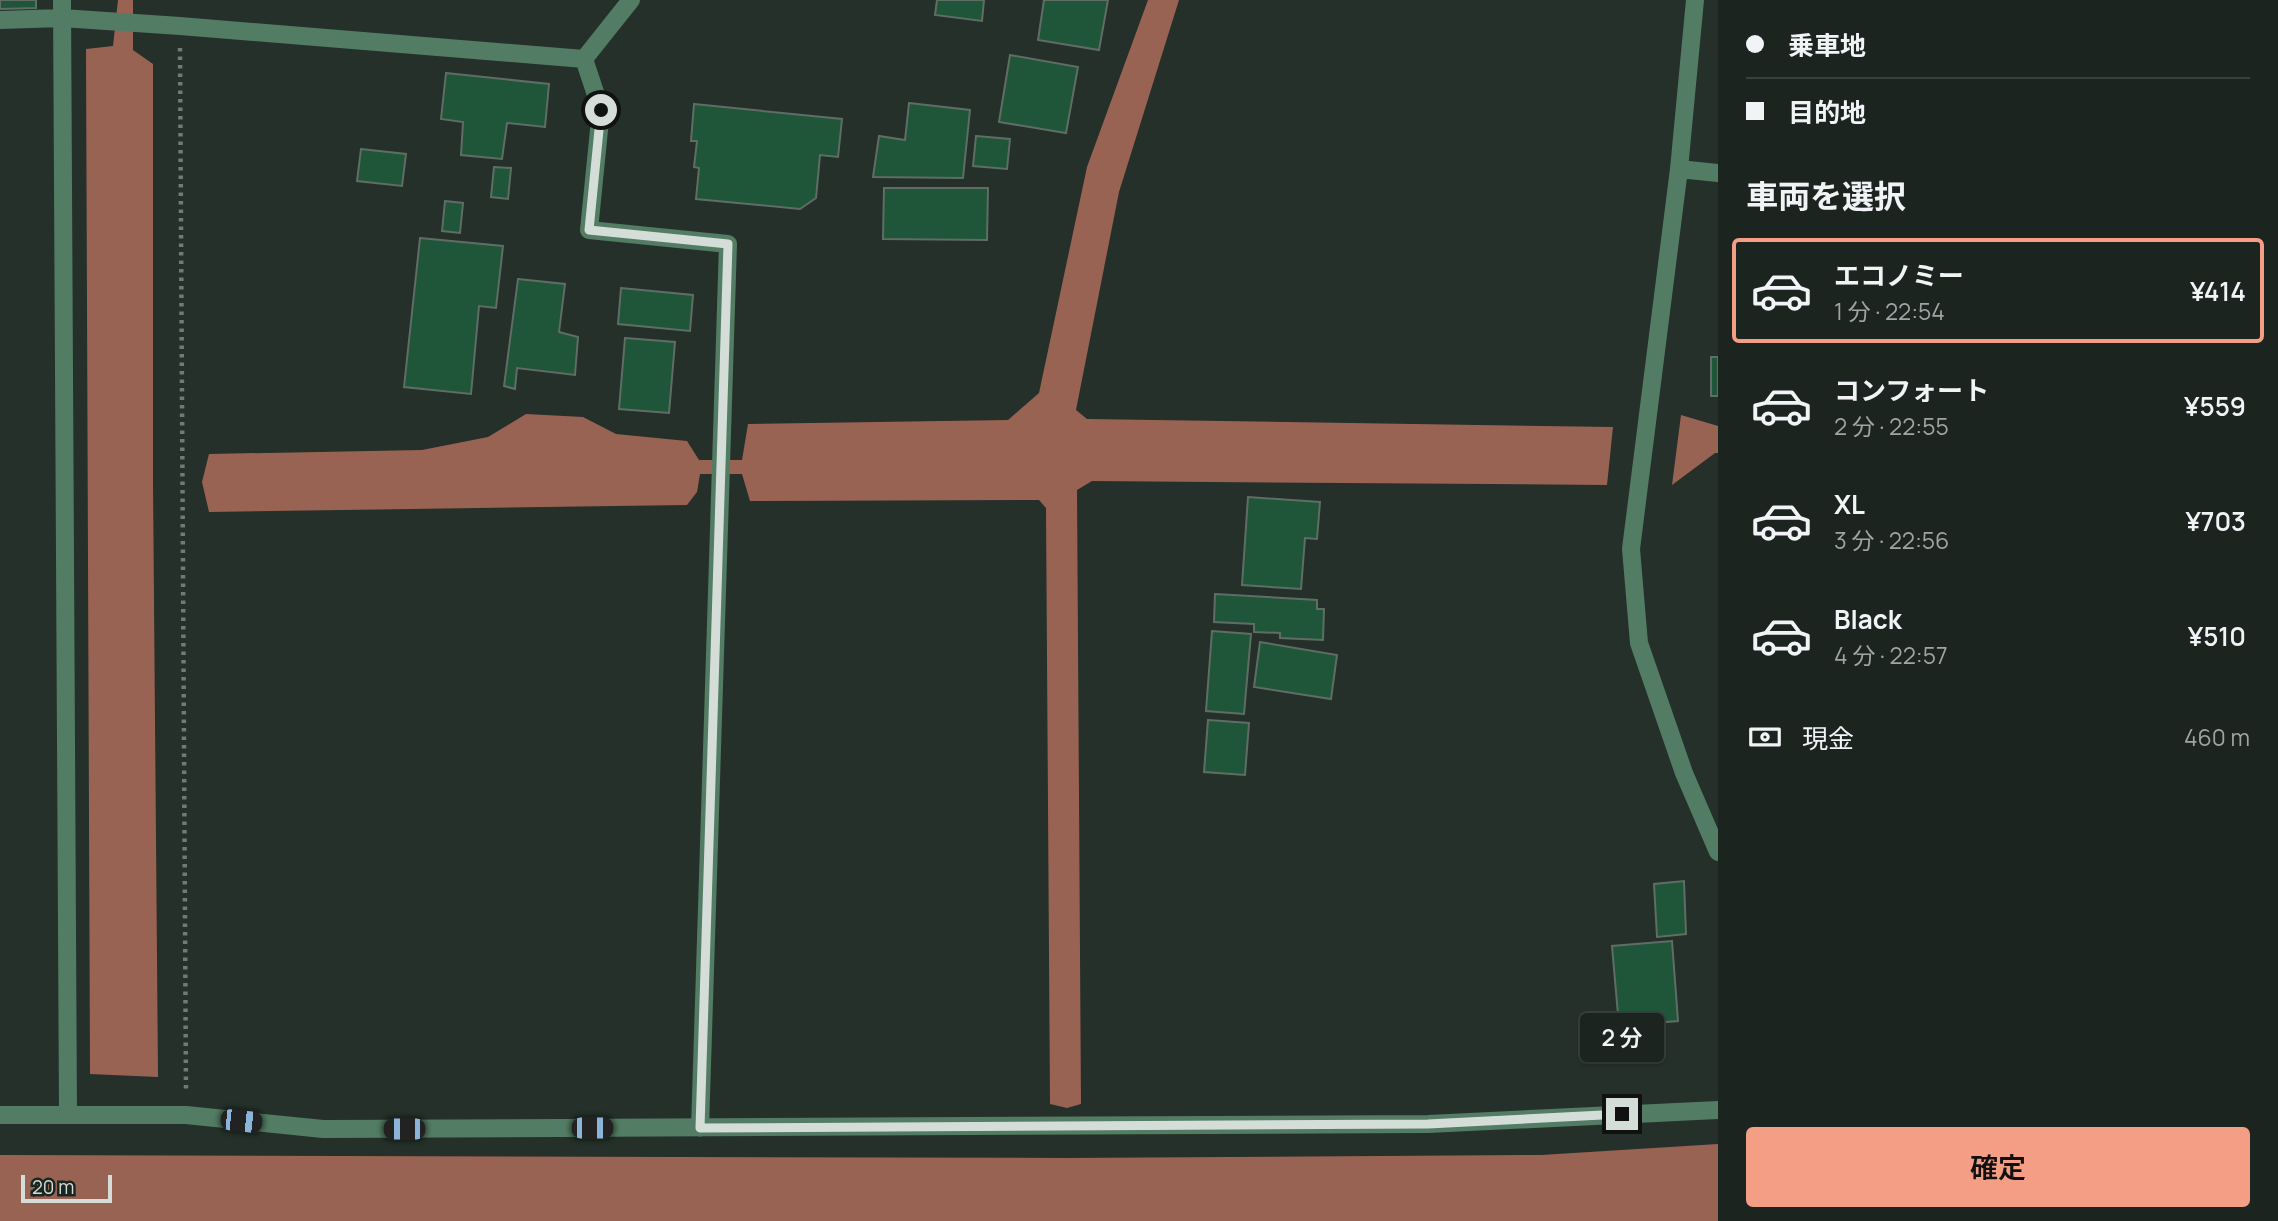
<!DOCTYPE html>
<html lang="ja">
<meta charset="utf-8">
<style>
body{margin:0;font-family:Manrope,"Noto Sans JP",sans-serif;background:#28302c;color:#f1f3f6;height:100vh;display:flex;flex-direction:column;font-size:26px;white-space:nowrap}
*{box-sizing:border-box;margin:0}
p{font-size:23px;color:#a0a4a4}
.icon{flex:none;width:38px;height:38px;fill:none;stroke:currentColor;stroke-width:2;stroke-linecap:round;stroke-linejoin:round}
.map{position:relative;flex:1;overflow:hidden}
.panel{display:flex;flex-direction:column;background:#1b241f;width:560px}
.panel>*{flex:none}
.top-card{display:grid;align-content:center;height:154px;padding:0 28px;background:#1b241f}
.scale{position:absolute;left:21px;bottom:18px;width:91px;box-sizing:border-box;padding-left:7px;border:4px solid #d5ddd8;border-top:0;font-size:19px;line-height:24px;white-space:nowrap;color:#d5ddd8;-webkit-text-stroke:5px #1a261f;paint-order:stroke}
.end{position:absolute;width:32px;height:32px;margin:-16px;border:9px solid #d5ddd8;background:#111;box-shadow:0 0 0 4px #111}
.from{border-radius:50%}
.bubble{position:absolute;height:49px;border-radius:7px;background:#1b241f;box-shadow:0 2px 5px #0004,0 0 0 2px #39413d;font-size:23px;font-weight:600;line-height:49px;text-align:center}
.car{position:absolute;width:21px;height:42px;margin:-21px -10px;border-radius:9px;box-shadow:0 0 5px 2px #0007;background:linear-gradient(#222 24%,#8ab4d8 0 40%,#222 0 76%,#8ab4d8 0 86%,#222 0)}
.top-card b{display:flex;align-items:center;gap:24px;height:66px;font-size:26px}
.top-card b+b{border-top:2px solid #39413d}
.top-card i{width:18px;height:18px;background:#f1f3f6}
ul{padding:0;list-style:none}
li{display:flex;align-items:center;gap:21px;height:105px;margin:0 14px 10px;padding:0 14px;border:4px solid transparent;border-radius:7px}
li div{flex:1}
li b{display:block;font-size:26px}
li em{font-style:normal;font-weight:600}
li.on{border-color:#f49e86}
li>.icon{width:63px;height:63px;stroke-width:1.5}
h2{padding:0 28px;font-size:32px;line-height:84px}
.pay{display:flex;align-items:center;gap:18px;height:77px;padding:0 28px;font-size:26px}
.pay p{margin-inline-start:auto}
.cta{display:flex;gap:14px;margin-top:auto;padding:14px 28px}
.cta a{flex:1;height:80px;border-radius:7px;background:#f49e86;color:#111;font-size:28px;font-weight:600;line-height:80px;text-align:center}
main{display:flex;flex:1;min-height:0}
.map>svg:first-child{display:block}
.water{fill:#996354}
.building{fill:#1f5539;stroke:#5f6d64;stroke-width:2}
.lines{fill:none;stroke-linecap:round;stroke-linejoin:round}
.path{stroke:#717b75;stroke-width:4.5;stroke-dasharray:3.5 5;stroke-linecap:butt}
.minor{stroke:#527c63;stroke-width:18}
.route{stroke:#d5ddd8;stroke-width:9}
</style>
<main>
<div class="map">
<svg width="1718" height="1221" viewBox="0 0 1718 1221">
<rect width="100%" height="100%" fill="#243029"/>
<path class="water" d="M 118,0 L 133,0 L 133,50 L 153,64 L 153,481 L 158,1077 L 90,1074 L 86,49 L 113,46 Z
M 1148,0 L 1179,0 L 1119,192 L 1076,410 L 1087,419 L 1613,427 L 1607,485 L 1092,481 L 1077,490 L 1081,1104 L 1067,1108 L 1050,1104 L 1046,508 L 1039,500 L 750,501 L 742,474 L 700,474 L 697,492 L 687,505 L 209,512 L 202,482 L 209,454 L 422,450 L 488,437 L 526,414 L 583,417 L 616,434 L 687,441 L 699,460 L 742,460 L 748,424 L 1008,420 L 1039,393 L 1087,167 Z
M 1681,415 L 1718,426 L 1718,453 L 1715,453 L 1672,485 Z
M 1718,1144 L 1718,1221 L 0,1221 L 0,1155 L 1065,1158 L 1541,1155 Z"/>
<path class="building" d="M 0,0 L 36,0 L 36,8 L 0,9 Z
M 937,0 L 984,0 L 982,21 L 935,15 Z
M 1044,0 L 1108,0 L 1099,50 L 1038,40 Z
M 1010,55 L 1078,67 L 1066,133 L 999,122 Z
M 446,73 L 549,84 L 545,127 L 507,123 L 502,159 L 461,155 L 463,122 L 441,119 Z
M 909,103 L 970,110 L 963,178 L 873,177 L 879,136 L 905,140 Z
M 694,104 L 842,119 L 838,157 L 820,155 L 816,198 L 800,209 L 696,199 L 699,168 L 694,167 L 697,141 L 691,141 Z
M 976,136 L 1010,139 L 1007,169 L 973,166 Z
M 361,149 L 406,154 L 402,186 L 357,181 Z
M 494,167 L 511,168 L 508,199 L 491,197 Z
M 884,188 L 988,188 L 987,240 L 883,239 Z
M 445,201 L 463,203 L 460,233 L 442,231 Z
M 420,238 L 503,246 L 496,308 L 479,306 L 471,394 L 404,387 Z
M 518,279 L 565,284 L 559,332 L 578,337 L 575,375 L 517,368 L 515,389 L 504,386 Z
M 621,288 L 693,295 L 690,331 L 618,324 Z
M 625,338 L 675,342 L 669,413 L 619,409 Z
M 1711,357 L 1718,357 L 1718,396 L 1711,396 Z
M 1248,497 L 1320,502 L 1317,539 L 1305,538 L 1301,589 L 1242,585 Z
M 1215,594 L 1317,600 L 1317,609 L 1324,609 L 1323,640 L 1280,638 L 1280,633 L 1254,632 L 1254,624 L 1214,622 Z
M 1212,631 L 1251,634 L 1244,714 L 1206,711 Z
M 1260,642 L 1337,655 L 1331,699 L 1254,687 Z
M 1208,720 L 1249,723 L 1245,775 L 1204,772 Z
M 1684,881 L 1686,934 L 1657,937 L 1654,884 Z
M 1672,941 L 1678,1021 L 1619,1026 L 1612,946 Z"/>
<g class="lines">
<path class="path" d="M 180,48 L 186,1093"/>
<path class="minor" d="M 62,0 L 68,1115
M 1695,0 L 1679,169 L 1631,549 L 1639,643 L 1684,773 L 1718,852
M 0,20 L 62,18 L 180,26 L 584,59
M 584,59 L 601,110 L 589,230 L 728,244 L 700,1128
M 584,59 L 631,0
M 1679,169 L 1718,173
M 0,1115 L 186,1115 L 323,1129 L 1428,1124 L 1718,1110"/>
</g>
<g class="lines">
<path class="route" d="M 601,110 L 589,230 L 728,244 L 700,1128 L 1428,1124 L 1622,1114"/>
</g>
</svg>
<div class="scale">20 m</div>
<i class="end from" style="left:601px;top:110px"></i>
<i class="end" style="left:1622px;top:1114px"></i>
<div class="bubble" style="left:1580px;top:1013px;width:84px">2 分</div>
<i class="car" style="left:241px;top:1121px;rotate:96deg"></i>
<i class="car" style="left:592px;top:1128px;rotate:90deg"></i>
<i class="car" style="left:404px;top:1129px;rotate:270deg"></i>
</div>
<section class="panel">
<div class="top-card">
<b><i class="from"></i>乗車地</b>
<b><i></i>目的地</b>
</div>
<h2>車両を選択</h2>
<ul>
<li class="on"><svg class="icon" aria-label="car" viewBox="0 0 24 24"><path d="M5 17H2v-5l4-1 3-4h7l3 4 3 1v5h-3M9 17h6M6 11h13"/><circle cx="7" cy="17" r="2"/><circle cx="17" cy="17" r="2"/></svg><div><b>エコノミー</b><p>1 分 · 22:54</p></div><em>¥414</em></li>
<li><svg class="icon" aria-label="car" viewBox="0 0 24 24"><path d="M5 17H2v-5l4-1 3-4h7l3 4 3 1v5h-3M9 17h6M6 11h13"/><circle cx="7" cy="17" r="2"/><circle cx="17" cy="17" r="2"/></svg><div><b>コンフォート</b><p>2 分 · 22:55</p></div><em>¥559</em></li>
<li><svg class="icon" aria-label="car" viewBox="0 0 24 24"><path d="M5 17H2v-5l4-1 3-4h7l3 4 3 1v5h-3M9 17h6M6 11h13"/><circle cx="7" cy="17" r="2"/><circle cx="17" cy="17" r="2"/></svg><div><b>XL</b><p>3 分 · 22:56</p></div><em>¥703</em></li>
<li><svg class="icon" aria-label="car" viewBox="0 0 24 24"><path d="M5 17H2v-5l4-1 3-4h7l3 4 3 1v5h-3M9 17h6M6 11h13"/><circle cx="7" cy="17" r="2"/><circle cx="17" cy="17" r="2"/></svg><div><b>Black</b><p>4 分 · 22:57</p></div><em>¥510</em></li>
</ul>
<div class="pay"><svg class="icon" aria-label="cash" viewBox="0 0 24 24"><path d="M3 7h18v10H3z"/><circle cx="12" cy="12" r="2"/></svg>現金<p>460 m</p></div>
<div class="cta"><a>確定</a></div>
</section>
</main>
